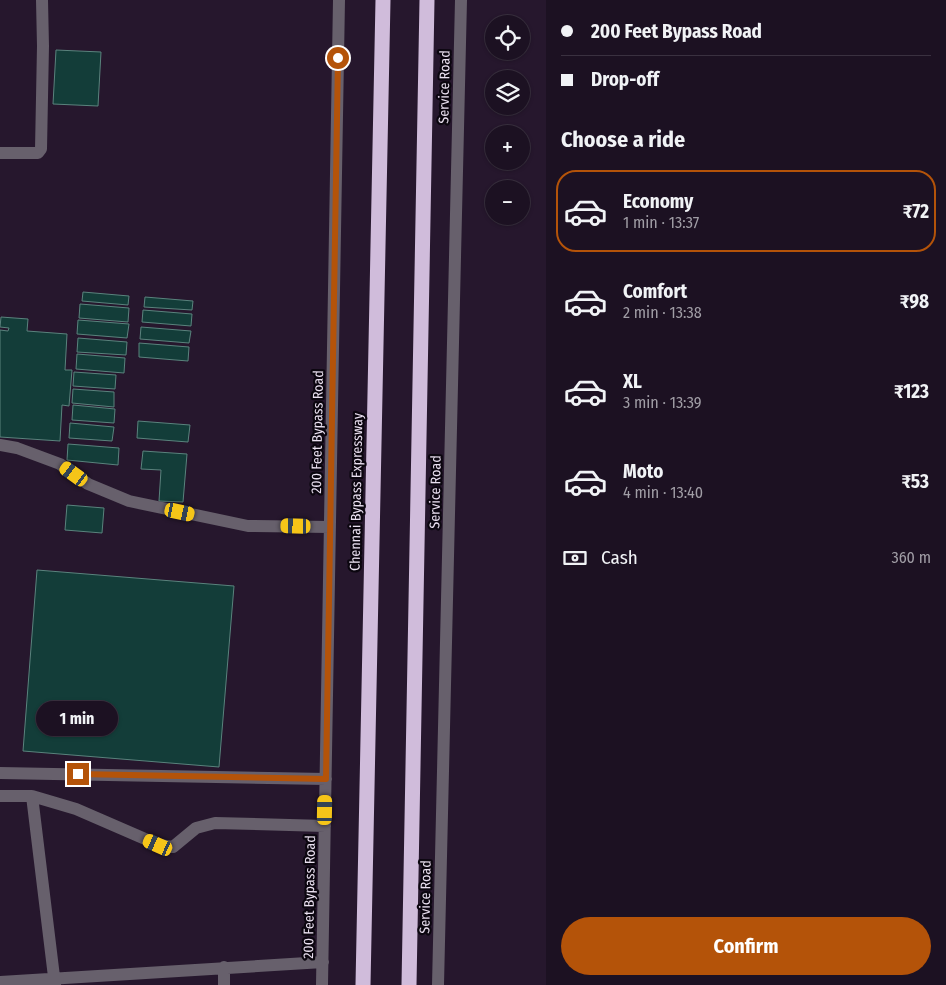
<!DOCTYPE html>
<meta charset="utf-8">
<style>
body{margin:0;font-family:"Fira Sans Condensed",sans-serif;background:#291f2f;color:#f1f3f6;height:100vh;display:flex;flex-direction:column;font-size:19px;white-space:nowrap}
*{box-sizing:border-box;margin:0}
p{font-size:16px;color:#a09da5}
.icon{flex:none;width:28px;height:28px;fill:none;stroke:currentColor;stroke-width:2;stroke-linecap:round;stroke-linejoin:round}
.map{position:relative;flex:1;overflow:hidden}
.drawer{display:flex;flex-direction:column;background:#1c1122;width:400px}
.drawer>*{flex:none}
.banner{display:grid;align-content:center;height:110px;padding:0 15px;background:#1c1122}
.tools{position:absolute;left:485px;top:15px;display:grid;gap:10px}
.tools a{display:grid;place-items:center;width:45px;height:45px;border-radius:50%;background:#1c1122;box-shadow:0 1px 4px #0004,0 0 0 1px #3a3140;font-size:25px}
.end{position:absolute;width:22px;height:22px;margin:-11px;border:6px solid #b45309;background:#fff;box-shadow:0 0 0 2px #fff}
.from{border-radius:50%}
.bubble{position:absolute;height:35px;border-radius:18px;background:#1c1122;box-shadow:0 1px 4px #0004,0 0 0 1px #3a3140;font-size:16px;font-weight:700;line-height:35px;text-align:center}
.car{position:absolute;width:15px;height:30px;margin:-15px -8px;border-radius:6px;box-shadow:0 0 4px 1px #0007;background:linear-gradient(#f5c518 24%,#345 0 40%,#f5c518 0 76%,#345 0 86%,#f5c518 0)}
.banner b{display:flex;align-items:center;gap:18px;height:48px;font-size:19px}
.banner b+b{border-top:1px solid #3a3140}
.banner i{width:12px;height:12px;background:#f1f3f6}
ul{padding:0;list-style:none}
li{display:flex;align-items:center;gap:15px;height:82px;margin:0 10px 8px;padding:0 5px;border:2px solid transparent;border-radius:20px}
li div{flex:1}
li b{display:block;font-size:19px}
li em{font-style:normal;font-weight:700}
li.current{border-color:#b45309}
li>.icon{width:45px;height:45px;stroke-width:1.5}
h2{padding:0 15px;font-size:22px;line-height:60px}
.pay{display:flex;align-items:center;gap:12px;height:55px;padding:0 15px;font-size:19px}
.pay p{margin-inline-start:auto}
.cta{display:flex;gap:10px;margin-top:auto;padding:10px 15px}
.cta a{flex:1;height:58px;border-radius:30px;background:#b45309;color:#fff;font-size:20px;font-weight:700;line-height:58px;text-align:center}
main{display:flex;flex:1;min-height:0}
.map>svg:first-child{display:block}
.building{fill:#133d39;stroke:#5a837d}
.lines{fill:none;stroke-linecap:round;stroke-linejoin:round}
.minor{stroke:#67606c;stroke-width:12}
.highway{stroke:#d0bcdb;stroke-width:15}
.route{stroke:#b45309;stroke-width:6}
.labels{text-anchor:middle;stroke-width:4.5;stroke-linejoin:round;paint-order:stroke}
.street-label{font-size:14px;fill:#ebe1f1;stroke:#0b060f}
</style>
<main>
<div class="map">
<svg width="546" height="985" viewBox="0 0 546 985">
<rect width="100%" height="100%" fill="#26172d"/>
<path class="building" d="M 56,50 L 101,52 L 98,106 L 53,104 Z
M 83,292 L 129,296 L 128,305 L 82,301 Z
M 145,297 L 193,301 L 192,310 L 144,307 Z
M 80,304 L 129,308 L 128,322 L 79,318 Z
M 143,310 L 192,314 L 191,326 L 142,322 Z
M 1,317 L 28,319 L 27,331 L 67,334 L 65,370 L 72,370 L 69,406 L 62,405 L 60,441 L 0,437 L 0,330 L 8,331 L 9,328 L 0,327 Z
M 78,320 L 129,324 L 127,338 L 77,334 Z
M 141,327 L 191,331 L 189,343 L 140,339 Z
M 78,338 L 127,342 L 126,355 L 77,352 Z
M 139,343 L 189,347 L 188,361 L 139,357 Z
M 77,354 L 125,358 L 124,373 L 76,369 Z
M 74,372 L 116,375 L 115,389 L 73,386 Z
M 73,389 L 114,392 L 114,407 L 72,403 Z
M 73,405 L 115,409 L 114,423 L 72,420 Z
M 138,421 L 190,425 L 188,442 L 137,438 Z
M 70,423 L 114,427 L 112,441 L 69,438 Z
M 68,444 L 119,448 L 118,465 L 67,460 Z
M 143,451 L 187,454 L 183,502 L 159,501 L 161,470 L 141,469 Z
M 67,505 L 104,508 L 102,533 L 65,530 Z
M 37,570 L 234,586 L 219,767 L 23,751 Z"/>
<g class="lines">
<path class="minor" d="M 0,153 L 38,153 L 41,149 L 43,46 L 42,0
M 0,445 L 17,448 L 60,464 L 88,484 L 129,501 L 248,526 L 330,527
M 0,773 L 326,779
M 0,796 L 32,796 L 55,985
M 32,796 L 76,809 L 159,845 L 173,847 L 196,828 L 215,823 L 325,826
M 0,982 L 323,962
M 224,985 L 224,967
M 322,985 L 339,0
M 438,985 L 461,0"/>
<path class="highway" d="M 363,985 L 383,0
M 409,985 L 427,0"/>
</g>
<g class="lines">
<path class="route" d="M 78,774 L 326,779 L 338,58"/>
</g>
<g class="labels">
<g class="street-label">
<text transform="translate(444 87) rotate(-89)" y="5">Service Road</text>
<text transform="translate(317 432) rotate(-89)" y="5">200 Feet Bypass Road</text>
<text transform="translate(356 492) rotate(-89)" y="5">Chennai Bypass Expressway</text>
<text transform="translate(435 492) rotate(-89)" y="5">Service Road</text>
<text transform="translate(309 897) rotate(-89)" y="5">200 Feet Bypass Road</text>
<text transform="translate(425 897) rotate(-89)" y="5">Service Road</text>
</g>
</g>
</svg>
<div class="tools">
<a><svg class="icon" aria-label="locate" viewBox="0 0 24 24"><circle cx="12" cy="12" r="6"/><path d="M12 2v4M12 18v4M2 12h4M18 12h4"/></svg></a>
<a><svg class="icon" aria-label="layers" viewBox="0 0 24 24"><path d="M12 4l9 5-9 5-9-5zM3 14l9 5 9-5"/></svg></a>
<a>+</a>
<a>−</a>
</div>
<i class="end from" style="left:338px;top:58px"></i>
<i class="end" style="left:78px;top:774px"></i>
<div class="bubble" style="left:36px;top:701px;width:82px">1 min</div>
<i class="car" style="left:74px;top:474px;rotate:306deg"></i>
<i class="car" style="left:180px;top:512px;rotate:102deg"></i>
<i class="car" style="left:296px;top:526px;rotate:271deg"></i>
<i class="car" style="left:325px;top:810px;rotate:1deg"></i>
<i class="car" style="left:158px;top:845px;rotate:294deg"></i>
</div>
<section class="drawer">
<div class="banner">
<b><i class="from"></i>200 Feet Bypass Road</b>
<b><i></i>Drop-off</b>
</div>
<h2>Choose a ride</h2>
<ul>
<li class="current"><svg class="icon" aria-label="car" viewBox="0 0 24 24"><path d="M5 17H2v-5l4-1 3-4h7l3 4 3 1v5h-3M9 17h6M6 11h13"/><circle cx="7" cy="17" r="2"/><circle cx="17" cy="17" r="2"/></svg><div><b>Economy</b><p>1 min · 13:37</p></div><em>₹72</em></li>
<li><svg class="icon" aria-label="car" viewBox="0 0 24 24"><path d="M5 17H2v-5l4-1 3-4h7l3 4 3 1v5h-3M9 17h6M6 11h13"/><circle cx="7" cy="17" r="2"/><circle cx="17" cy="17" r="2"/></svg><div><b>Comfort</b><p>2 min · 13:38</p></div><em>₹98</em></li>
<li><svg class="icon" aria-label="car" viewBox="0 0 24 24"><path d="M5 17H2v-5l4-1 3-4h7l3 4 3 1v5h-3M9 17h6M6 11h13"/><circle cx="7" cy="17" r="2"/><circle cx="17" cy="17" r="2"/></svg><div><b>XL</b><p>3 min · 13:39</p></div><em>₹123</em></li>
<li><svg class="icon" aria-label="car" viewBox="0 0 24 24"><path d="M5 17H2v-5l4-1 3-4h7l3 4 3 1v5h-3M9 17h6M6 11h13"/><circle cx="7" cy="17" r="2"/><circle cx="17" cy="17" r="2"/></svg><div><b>Moto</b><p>4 min · 13:40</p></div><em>₹53</em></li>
</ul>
<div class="pay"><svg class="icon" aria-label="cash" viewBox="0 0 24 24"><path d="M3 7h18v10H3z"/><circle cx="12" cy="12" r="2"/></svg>Cash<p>360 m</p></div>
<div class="cta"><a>Confirm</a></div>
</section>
</main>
